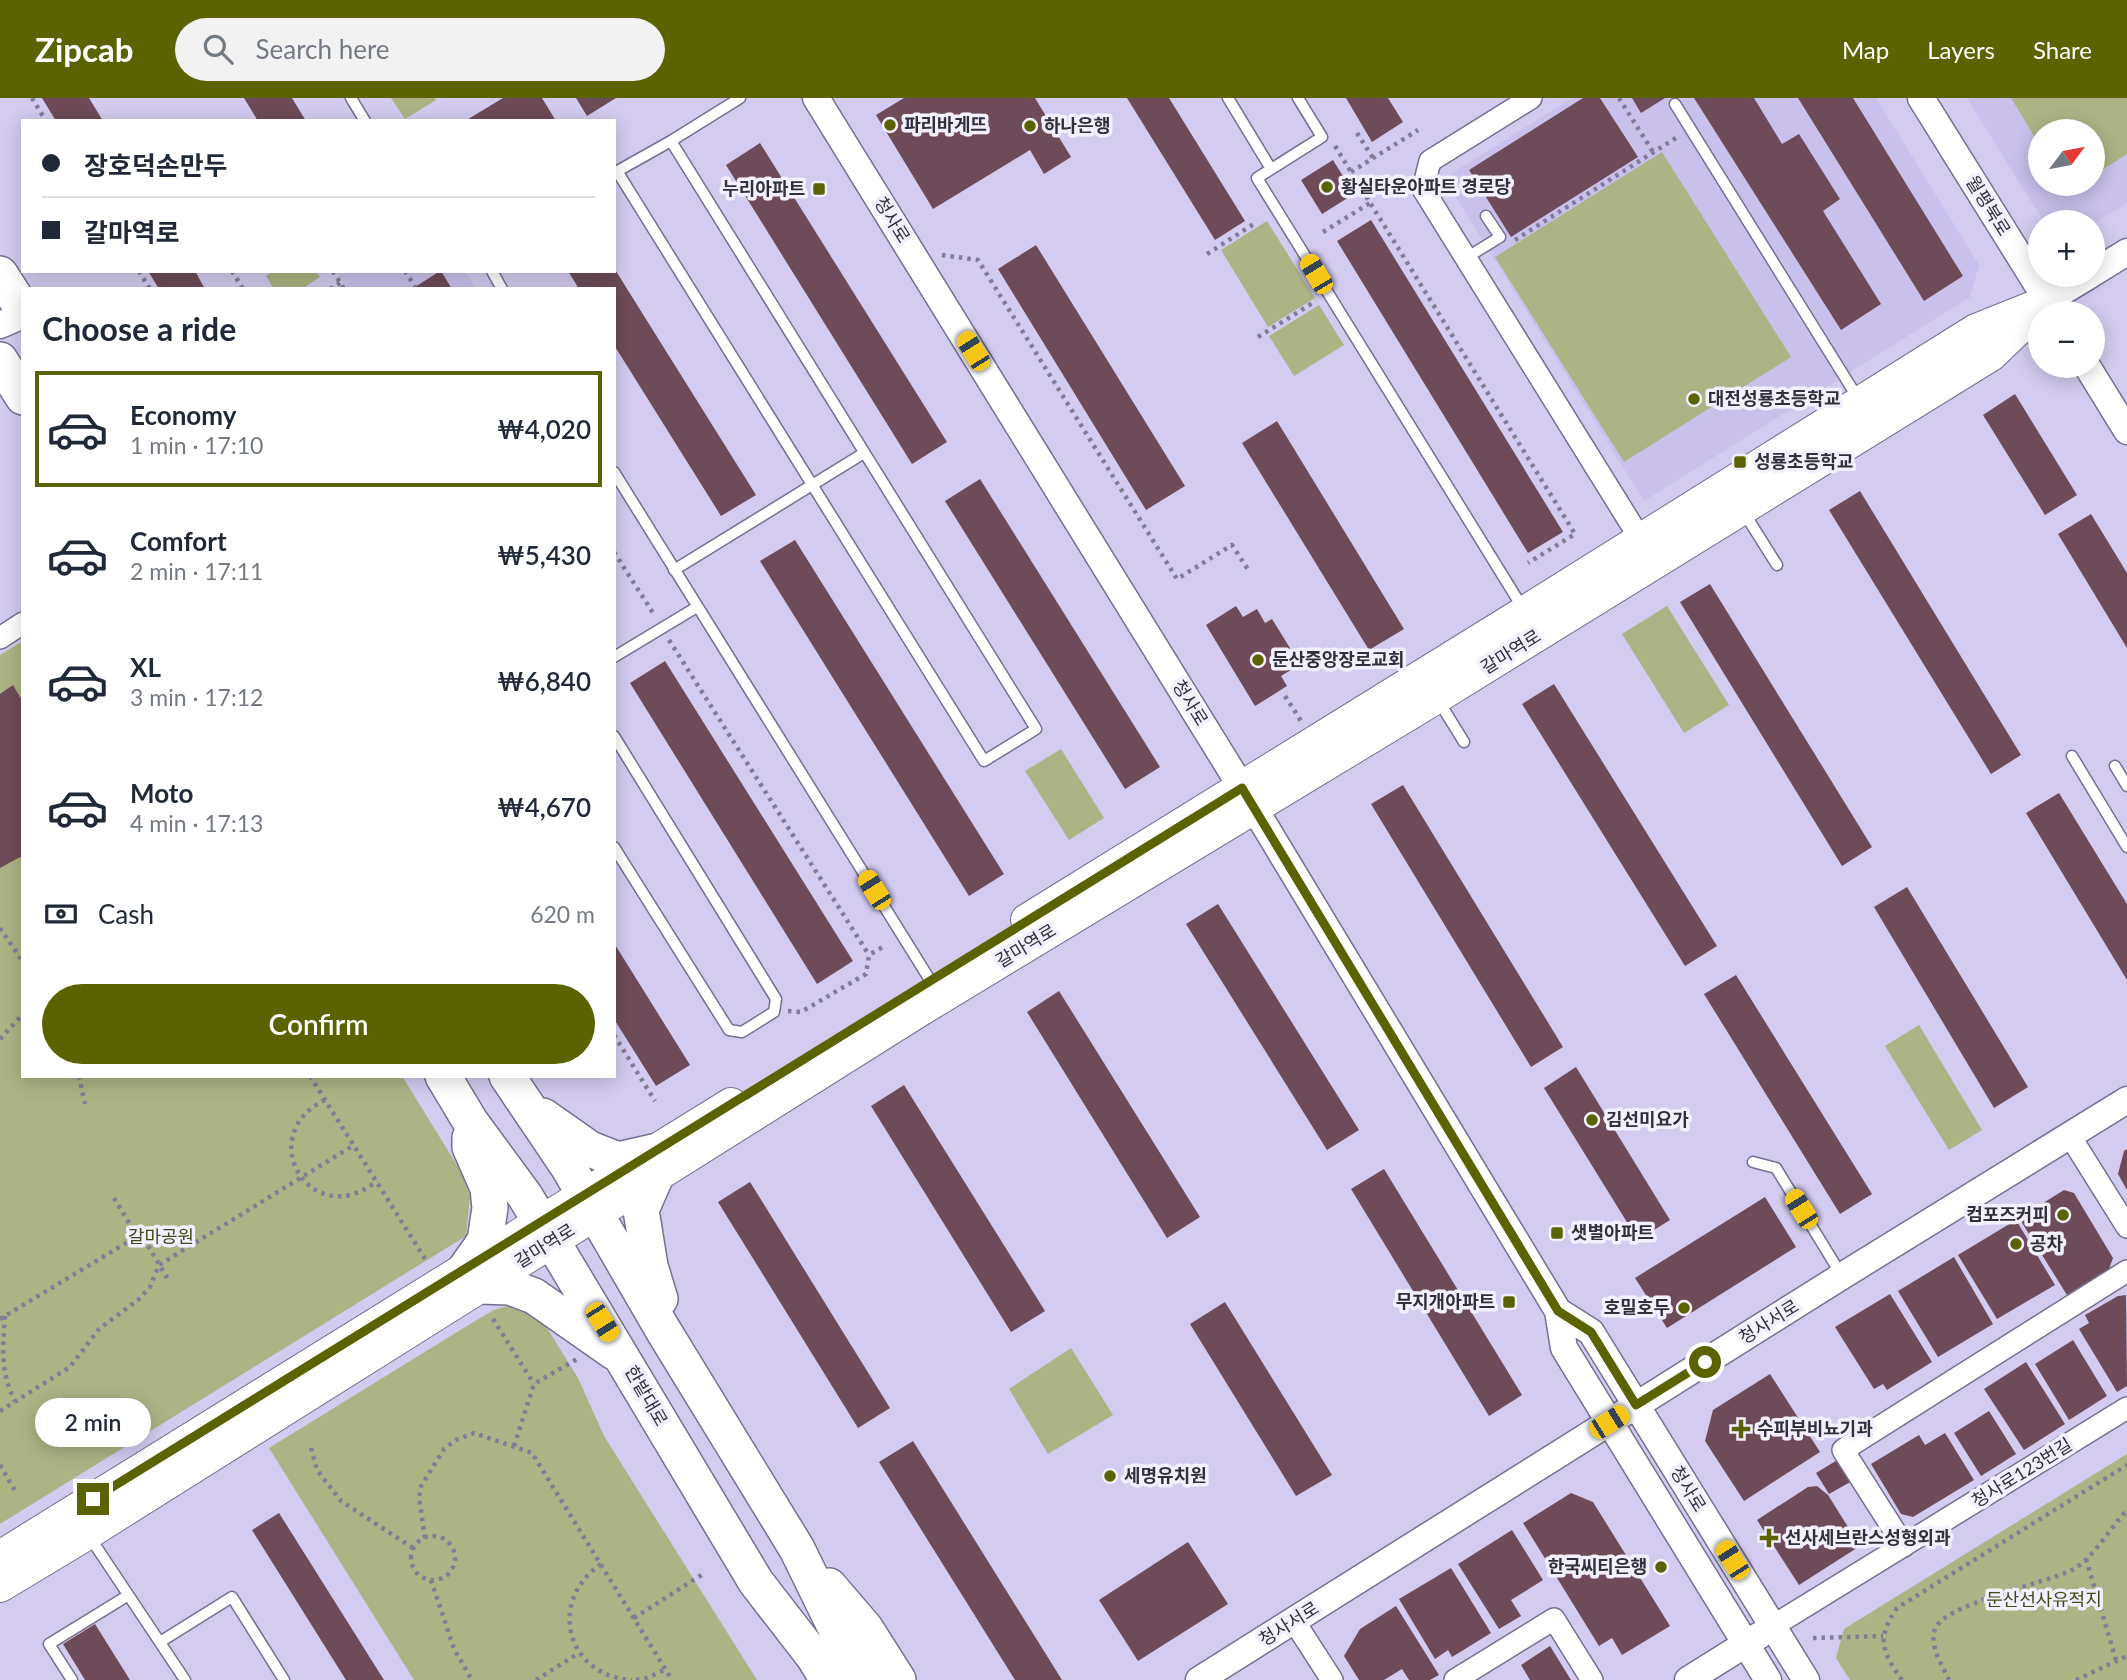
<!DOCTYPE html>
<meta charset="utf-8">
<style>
body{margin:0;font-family:Lato,"Noto Sans KR",sans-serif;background:#f2f2f3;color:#1f2937;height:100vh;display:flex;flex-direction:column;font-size:26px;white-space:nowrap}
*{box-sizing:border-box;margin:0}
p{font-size:23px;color:#747a83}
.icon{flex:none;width:38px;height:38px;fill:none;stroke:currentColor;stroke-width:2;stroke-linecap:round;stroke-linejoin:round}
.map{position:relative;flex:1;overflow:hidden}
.side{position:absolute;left:21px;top:189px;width:595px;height:791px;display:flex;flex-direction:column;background:#fff;border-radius:0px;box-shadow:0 4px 18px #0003}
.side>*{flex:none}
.banner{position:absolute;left:21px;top:21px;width:595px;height:154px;border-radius:0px;box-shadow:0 4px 18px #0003;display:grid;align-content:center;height:154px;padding:0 21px;background:#fff}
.needle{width:46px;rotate:58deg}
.buttons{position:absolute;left:2028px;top:21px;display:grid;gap:14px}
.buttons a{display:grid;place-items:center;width:77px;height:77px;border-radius:50%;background:#fff;box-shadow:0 4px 18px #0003;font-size:35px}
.end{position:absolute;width:32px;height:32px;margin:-16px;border:9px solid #5b6300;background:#fff;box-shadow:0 0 0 4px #fff}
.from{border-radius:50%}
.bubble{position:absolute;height:49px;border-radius:24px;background:#fff;box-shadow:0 4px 18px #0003;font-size:23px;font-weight:600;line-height:49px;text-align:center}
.car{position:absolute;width:21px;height:42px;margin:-21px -10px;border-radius:9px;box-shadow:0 0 5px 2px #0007;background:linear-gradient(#f5c518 24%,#345 0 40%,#f5c518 0 76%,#345 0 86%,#f5c518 0)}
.banner b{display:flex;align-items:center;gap:24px;height:66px;font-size:26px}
.banner b+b{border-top:2px solid #e0e1e3}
.banner i{width:18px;height:18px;background:#1f2937}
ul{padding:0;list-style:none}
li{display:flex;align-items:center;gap:21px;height:116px;margin:0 14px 10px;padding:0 7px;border:4px solid transparent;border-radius:0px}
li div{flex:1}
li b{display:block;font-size:26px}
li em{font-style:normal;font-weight:600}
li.current{border-color:#5b6300}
li>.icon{width:63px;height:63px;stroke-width:1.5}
h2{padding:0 21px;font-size:32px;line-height:84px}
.pay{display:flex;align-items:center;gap:18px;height:77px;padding:0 21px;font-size:26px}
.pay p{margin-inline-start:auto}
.primary-button{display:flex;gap:14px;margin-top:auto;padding:14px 21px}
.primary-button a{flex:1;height:80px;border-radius:42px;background:#5b6300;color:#fff;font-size:28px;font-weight:600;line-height:80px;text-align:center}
header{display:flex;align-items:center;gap:42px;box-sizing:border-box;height:98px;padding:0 35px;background:#5b6300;color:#fff}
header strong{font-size:33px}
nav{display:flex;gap:38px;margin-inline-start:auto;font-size:24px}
.search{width:490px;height:63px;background:#f2f2f3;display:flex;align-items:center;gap:18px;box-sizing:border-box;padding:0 24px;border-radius:38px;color:#747a83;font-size:26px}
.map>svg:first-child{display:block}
.built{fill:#c9c0ec;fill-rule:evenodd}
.green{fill:#acb384}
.building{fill:#6e4b58}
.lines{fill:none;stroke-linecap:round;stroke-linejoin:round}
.service-casing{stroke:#776f91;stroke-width:13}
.minor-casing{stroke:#776f91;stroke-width:24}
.tertiary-casing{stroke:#776f91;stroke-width:29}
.secondary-casing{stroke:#776f91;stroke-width:34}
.primary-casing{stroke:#776f91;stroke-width:38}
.path{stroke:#827c96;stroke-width:4.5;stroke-dasharray:3.5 5;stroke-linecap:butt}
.service{stroke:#fff;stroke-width:10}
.minor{stroke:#fff;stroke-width:21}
.tertiary{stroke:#fff;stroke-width:26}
.secondary{stroke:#fff;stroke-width:32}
.primary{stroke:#fff;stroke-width:35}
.route{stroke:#5b6300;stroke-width:9}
.poi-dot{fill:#5b6300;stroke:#f2efff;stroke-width:2.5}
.labels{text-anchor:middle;stroke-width:7;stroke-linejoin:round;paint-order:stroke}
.poi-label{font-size:18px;font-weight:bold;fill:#322f3d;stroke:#f2efff;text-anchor:start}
.street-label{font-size:18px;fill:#322f3d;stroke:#f2efff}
.park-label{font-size:18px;fill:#444914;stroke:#f2efff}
</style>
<header>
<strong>Zipcab</strong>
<div class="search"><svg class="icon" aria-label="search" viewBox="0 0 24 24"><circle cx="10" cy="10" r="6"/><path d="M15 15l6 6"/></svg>Search here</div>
<nav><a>Map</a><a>Layers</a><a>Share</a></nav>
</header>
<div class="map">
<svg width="2127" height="1582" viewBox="0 0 2127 1582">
<rect width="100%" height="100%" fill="#d3cbf0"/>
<path class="built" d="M 1572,0 L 1876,0 L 1979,167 L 1970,199 L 1644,403 L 1450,90 L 1452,75 Z
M 1967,0 L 2127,0 L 2127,105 L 2093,126 L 2044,124 ZM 2040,33 L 2093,33 L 2093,86 L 2040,86 Z
M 340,173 L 465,173 L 476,191 L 348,191 L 338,175 Z"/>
<path class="green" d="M 391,0 L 435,0 L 436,2 L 405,21 Z
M 2011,0 L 2127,0 L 2127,56 L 2093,78 L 2093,33 L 2040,33 L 2040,48 Z
M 1662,54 L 1791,259 L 1624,364 L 1495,159 Z
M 1267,123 L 1315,200 L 1268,229 L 1221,152 Z
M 273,173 L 316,173 L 320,179 L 302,191 L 274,191 L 266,178 Z
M 1319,207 L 1344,247 L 1294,278 L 1269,238 Z
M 1667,508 L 1729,607 L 1684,635 L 1622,536 Z
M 23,543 L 23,978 L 402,978 L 460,1072 L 470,1098 L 466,1138 L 0,1426 L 0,557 Z
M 1061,651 L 1104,720 L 1069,742 L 1025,673 Z
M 1919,927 L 1982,1032 L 1949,1052 L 1885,948 Z
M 511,1207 L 528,1210 L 547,1230 L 578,1280 L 604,1338 L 757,1582 L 414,1582 L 269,1350 L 475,1223 L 494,1212 Z
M 1071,1250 L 1113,1317 L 1048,1356 L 1009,1291 Z
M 2127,1356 L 2127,1582 L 1850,1582 L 1836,1560 L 1844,1531 Z"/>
<path class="building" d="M 42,0 L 89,0 L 103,23 L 56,23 Z
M 244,0 L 292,0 L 306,23 L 258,23 Z
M 503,0 L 542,0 L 556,23 L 465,23 Z
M 576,0 L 616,0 L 587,18 Z
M 904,0 L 1035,0 L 1071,59 L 1044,76 L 1030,52 L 933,111 L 876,17 Z
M 1127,0 L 1169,0 L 1245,123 L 1215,142 Z
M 1346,0 L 1388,0 L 1403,24 L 1372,44 Z
M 1583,0 L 1600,0 L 1638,59 L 1511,139 L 1469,72 Z
M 1632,0 L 1665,0 L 1641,15 Z
M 1694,0 L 1754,0 L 1782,46 L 1799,36 L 1840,101 L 1823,113 L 1881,206 L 1841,232 Z
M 1798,0 L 1853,0 L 1963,178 L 1924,203 Z
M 760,45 L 947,344 L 912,366 L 726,67 Z
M 1333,62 L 1354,96 L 1322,116 L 1301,82 Z
M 1371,122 L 1563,434 L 1528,455 L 1337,143 Z
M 1036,147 L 1185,388 L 1146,412 L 998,171 Z
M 614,170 L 756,397 L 721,418 L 614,247 L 614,191 L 579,191 L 568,173 L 614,173 Z
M 148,173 L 195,173 L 205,191 L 159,191 Z
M 441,173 L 452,191 L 412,191 L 440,173 Z
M 2015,296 L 2077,397 L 2045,417 L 1983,317 Z
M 1277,323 L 1404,531 L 1369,552 L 1242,345 Z
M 980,381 L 1160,669 L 1125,691 L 945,403 Z
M 1860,393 L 2021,657 L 1991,676 L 1829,412 Z
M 2091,416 L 2127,475 L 2127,550 L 2058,436 Z
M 795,442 L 1004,776 L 969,798 L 760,463 Z
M 1710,486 L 1872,749 L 1842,768 L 1680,504 Z
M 1236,508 L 1243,519 L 1257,511 L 1265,525 L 1272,521 L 1290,550 L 1285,554 L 1294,570 L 1281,578 L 1287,588 L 1255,608 L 1206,527 Z
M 665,563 L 853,863 L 817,886 L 630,585 Z
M 1554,586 L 1717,848 L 1685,868 L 1522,606 Z
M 13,587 L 23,604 L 23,764 L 20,759 L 0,770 L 0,596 Z
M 1403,687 L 1563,949 L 1531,969 L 1371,706 Z
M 2059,695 L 2127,806 L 2127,882 L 2026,715 Z
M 1907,789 L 2028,989 L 1994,1010 L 1874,809 Z
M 1218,806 L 1359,1032 L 1327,1052 L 1186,826 Z
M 614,845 L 690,967 L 656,988 L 614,921 Z
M 1736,877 L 1872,1096 L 1840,1116 L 1704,896 Z
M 1059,893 L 1200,1119 L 1167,1140 L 1027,914 Z
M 1576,969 L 1670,1122 L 1638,1142 L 1544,990 Z
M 904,987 L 1045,1213 L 1011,1234 L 871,1008 Z
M 2127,1051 L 2127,1092 L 2118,1076 L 2124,1053 Z
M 1384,1071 L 1522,1297 L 1489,1318 L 1351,1091 Z
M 750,1084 L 890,1310 L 858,1330 L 718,1104 Z
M 2064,1092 L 2074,1095 L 2113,1160 L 2109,1171 L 2067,1197 L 2019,1120 Z
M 1765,1099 L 1796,1149 L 1667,1230 L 1635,1180 Z
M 2016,1122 L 2055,1187 L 1997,1221 L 1958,1157 Z
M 1954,1159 L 1993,1226 L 1938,1259 L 1898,1193 Z
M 1890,1196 L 1932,1264 L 1887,1292 L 1883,1286 L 1874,1291 L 1835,1229 Z
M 2126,1197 L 2127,1288 L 2117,1294 L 2079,1231 L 2089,1225 L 2085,1217 L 2118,1198 Z
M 1225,1204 L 1332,1377 L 1296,1398 L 1190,1226 Z
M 2073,1242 L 2107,1298 L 2069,1322 L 2035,1266 Z
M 2026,1264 L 2065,1326 L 2024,1352 L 1984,1291 Z
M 1770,1276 L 1820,1354 L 1744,1403 L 1705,1343 L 1713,1312 Z
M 1989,1313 L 2016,1356 L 1981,1378 L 1954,1335 Z
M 1945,1335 L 1974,1382 L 1913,1419 L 1901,1416 L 1871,1366 L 1919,1337 L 1925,1347 Z
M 913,1343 L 1062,1582 L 1015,1582 L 879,1364 Z
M 1839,1361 L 1852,1383 L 1829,1396 L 1816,1375 Z
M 1817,1388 L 1828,1397 L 1860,1448 L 1799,1487 L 1757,1422 L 1808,1389 Z
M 1571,1395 L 1593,1404 L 1670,1528 L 1622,1557 L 1612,1540 L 1599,1548 L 1523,1425 Z
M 279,1415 L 384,1582 L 346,1582 L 252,1432 Z
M 1512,1432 L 1543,1482 L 1511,1502 L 1521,1518 L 1499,1531 L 1458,1466 Z
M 1188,1444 L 1228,1506 L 1138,1563 L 1099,1502 Z
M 1451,1470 L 1491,1535 L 1452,1559 L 1448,1552 L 1435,1561 L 1399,1501 Z
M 1396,1508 L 1439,1577 L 1430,1582 L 1409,1582 L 1402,1571 L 1384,1582 L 1359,1582 L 1344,1558 L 1360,1531 Z
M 95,1526 L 130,1582 L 85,1582 L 63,1546 Z
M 1550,1548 L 1571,1582 L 1530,1582 L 1521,1567 Z"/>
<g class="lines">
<g class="service-casing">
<path id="service" d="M 351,0 L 365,23
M 1228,0 L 1271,71
M 1298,0 L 1322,39 L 1257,80 L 1524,512
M 1675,6 L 1859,302
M 617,73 L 984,663 L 1036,631 L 671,43
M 614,75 L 671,43 L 740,0
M 1466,160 L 1500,139 L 1486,118
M 492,173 L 502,191
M 614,374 L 930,882
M 1743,413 L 1777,467
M 674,472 L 864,355
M 614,559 L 697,509
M 1438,602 L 1464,644
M 614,638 L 776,901 L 774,914 L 742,934 L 729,932 L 614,749
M 2072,658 L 2127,749
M 2115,668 L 2127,688
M 1753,1064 L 1776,1070 L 1842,1178
M 89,1438 L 185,1582
M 160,1544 L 232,1499 L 284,1582
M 72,1582 L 49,1546 L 127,1498"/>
</g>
<g class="minor-casing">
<path id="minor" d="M 1531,0 L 1430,63 L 1423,91 L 1641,442
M 0,540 L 23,525
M 2070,1038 L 2127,1129
M 1904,1448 L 1843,1352 L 2127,1173
M 1294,1523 L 1332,1582
M 1773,1528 L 2127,1310
M 1455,1582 L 1554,1521 L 1592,1582"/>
</g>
<g class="tertiary-casing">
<path id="tertiary" d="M 816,0 L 1242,690 L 1558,1213 L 1564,1250 L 1768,1582
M 1921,0 L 2055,215
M 2093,175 L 2127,154
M 2047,203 L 2090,177
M 0,227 L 23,217
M 2087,268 L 2127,333
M 1558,1213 L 1591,1234 L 1806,1582
M 1199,1582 L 1842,1178 L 2127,1002
M 1688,1582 L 1760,1537"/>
</g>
<g class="secondary-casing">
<path id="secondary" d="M 1027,822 L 1525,514 L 1976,232 L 2031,210
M 0,1459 L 731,1006
M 0,1488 L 88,1435 L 920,912 L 1437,599 L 1991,257 L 2047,203"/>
</g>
<g class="primary-casing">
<path id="primary" d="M 0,176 L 23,212
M 0,262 L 23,299
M 443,978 L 470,1023 L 525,1098 L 756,1484 L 814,1559 L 828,1582
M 507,978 L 569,1070 L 663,1232 L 797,1451 L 842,1543 L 866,1582
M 543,1018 L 590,1051 L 618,1062 L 653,1054
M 655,1080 L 641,1112 L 650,1168 L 660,1201
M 466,1170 L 485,1143 L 490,1110 L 488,1090 L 470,1049 L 470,1040
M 479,1188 L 510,1189 L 534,1198 L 614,1254
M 829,1488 L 865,1530 L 898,1582"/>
</g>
<path class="path" d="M 32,0 L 46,23
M 1619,0 L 1653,54
M 1357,35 L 1373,60
M 1335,48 L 1575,436 L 1528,465
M 1351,74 L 1418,32
M 1323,134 L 1370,105
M 1515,142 L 1679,38
M 1207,156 L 1257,124
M 942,157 L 978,162 L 1177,481 L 1232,447 L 1249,473
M 139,173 L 150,191
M 232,173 L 243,191
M 333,173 L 344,191
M 405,173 L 415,189
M 330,191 L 340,185
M 1258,239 L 1316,203
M 614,454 L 655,518
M 669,542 L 869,857
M 1285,598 L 1301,623
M 0,830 L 23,864
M 788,913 L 801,914 L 866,876 L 869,857 L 886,847
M 614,937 L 655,1003
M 0,941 L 23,916
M 79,978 L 85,1006
M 310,978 L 427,1164
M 325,1002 C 252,1037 311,1136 377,1083
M 114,1100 L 137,1138
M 5,1218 C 3,1249 0,1275 15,1303
M 0,1221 L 141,1136 L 169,1183
M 493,1221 L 534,1286
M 0,1313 L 70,1269 L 99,1231 L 138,1202 L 150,1189 L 159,1167 L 354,1047
M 514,1348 L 534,1286 L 577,1261
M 311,1350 L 317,1372 L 341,1403 L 413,1450
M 0,1367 L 17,1396
M411 1460a22 22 0 1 1 44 0a22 22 0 1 1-44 0Z
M 425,1440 L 419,1400 L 421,1388 L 444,1351 L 456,1342 L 474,1335 L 532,1355 L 672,1582
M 2086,1461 L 2116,1562
M 601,1466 C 547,1503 566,1578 632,1582
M 431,1482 L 454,1551 L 472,1582
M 634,1520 L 703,1476
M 1813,1540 L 1883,1538
M 536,1582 L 579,1555
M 636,1582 L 647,1580 L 666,1571
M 1902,1582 C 1882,1554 1876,1540 1897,1510 L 2127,1367
M 1949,1582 C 1942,1567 1929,1548 1935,1531 C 1944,1506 2046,1485 2072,1472 C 2092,1462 2111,1429 2127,1412
M 2076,1582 L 2127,1558"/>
<use href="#service" class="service"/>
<use href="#minor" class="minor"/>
<use href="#tertiary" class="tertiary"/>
<use href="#secondary" class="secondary"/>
<use href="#primary" class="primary"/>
</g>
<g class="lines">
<path class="route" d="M 93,1401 L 1242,690 L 1558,1213 L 1591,1234 L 1636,1307 L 1705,1264"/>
</g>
<g class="poi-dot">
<circle cx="890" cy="27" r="7"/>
<circle cx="1030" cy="28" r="7"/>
<circle cx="1327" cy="89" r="7"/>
<rect x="812" y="84" width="14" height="14" rx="3.5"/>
<circle cx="1694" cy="301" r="7"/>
<rect x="1733" y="357" width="14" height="14" rx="3.5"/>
<circle cx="1258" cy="562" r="7"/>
<circle cx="1592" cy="1022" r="7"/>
<circle cx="2063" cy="1117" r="7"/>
<rect x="1550" y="1128" width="14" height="14" rx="3.5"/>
<circle cx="2016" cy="1146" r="7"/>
<rect x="1502" y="1197" width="14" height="14" rx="3.5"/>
<circle cx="1684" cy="1210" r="7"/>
<path d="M1737.5 1320.5h7v7h7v7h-7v7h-7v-7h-7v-7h7z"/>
<circle cx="1110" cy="1378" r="7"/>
<path d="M1765.5 1429.5h7v7h7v7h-7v7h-7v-7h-7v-7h7z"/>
<circle cx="1661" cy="1469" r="7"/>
</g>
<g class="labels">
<g class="poi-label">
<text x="904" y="33">파리바게뜨</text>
<text x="1044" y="34">하나은행</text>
<text x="1341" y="95">황실타운아파트 경로당</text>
<text x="805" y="97" text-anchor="end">누리아파트</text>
<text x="1708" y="307">대전성룡초등학교</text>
<text x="1754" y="370">성룡초등학교</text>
<text x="1272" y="568">둔산중앙장로교회</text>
<text x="1606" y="1028">김선미요가</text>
<text x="2049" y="1123" text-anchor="end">컴포즈커피</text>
<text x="1571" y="1141">샛별아파트</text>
<text x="2030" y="1152">공차</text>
<text x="1495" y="1210" text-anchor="end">무지개아파트</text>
<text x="1670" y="1216" text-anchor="end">호밀호두</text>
<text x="1757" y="1337">수피부비뇨기과</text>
<text x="1124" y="1384">세명유치원</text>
<text x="1785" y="1446">선사세브란스성형외과</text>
<text x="1647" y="1475" text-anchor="end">한국씨티은행</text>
</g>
<g class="street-label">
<text transform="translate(1988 108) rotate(58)" y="6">월평북로</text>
<text transform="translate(892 122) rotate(58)" y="6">청사로</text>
<text transform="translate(1511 554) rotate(-32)" y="6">갈마역로</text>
<text transform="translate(1190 605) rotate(58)" y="6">청사로</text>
<text transform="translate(1026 848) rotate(-31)" y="6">갈마역로</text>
<text transform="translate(545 1148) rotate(-32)" y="6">갈마역로</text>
<text transform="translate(1769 1224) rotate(-32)" y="6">청사서로</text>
<text transform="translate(646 1298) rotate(60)" y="6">한밭대로</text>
<text transform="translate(2022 1375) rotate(-32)" y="6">청사로123번길</text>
<text transform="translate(1688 1391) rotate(58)" y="6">청사로</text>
<text transform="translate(1289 1526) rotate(-32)" y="6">청사서로</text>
</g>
<g class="park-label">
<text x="161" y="1145">갈마공원</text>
<text x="2044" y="1508">둔산선사유적지</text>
</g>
</g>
</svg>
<div class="buttons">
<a><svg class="needle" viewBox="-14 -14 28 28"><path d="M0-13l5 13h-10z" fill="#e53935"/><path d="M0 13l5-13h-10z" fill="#747a83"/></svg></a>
<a>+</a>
<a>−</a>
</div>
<i class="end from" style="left:1705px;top:1264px"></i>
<i class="end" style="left:93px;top:1401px"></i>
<div class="bubble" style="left:35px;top:1300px;width:116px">2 min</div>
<i class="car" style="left:1316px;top:176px;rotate:329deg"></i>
<i class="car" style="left:973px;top:253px;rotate:328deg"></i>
<i class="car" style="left:874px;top:792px;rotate:328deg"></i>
<i class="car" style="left:1801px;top:1111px;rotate:328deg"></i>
<i class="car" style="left:602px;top:1224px;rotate:148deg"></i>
<i class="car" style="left:1609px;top:1324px;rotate:58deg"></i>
<i class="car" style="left:1732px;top:1462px;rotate:328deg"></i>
<div class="banner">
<b><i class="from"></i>장호덕손만두</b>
<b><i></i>갈마역로</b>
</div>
<section class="side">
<h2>Choose a ride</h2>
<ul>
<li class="current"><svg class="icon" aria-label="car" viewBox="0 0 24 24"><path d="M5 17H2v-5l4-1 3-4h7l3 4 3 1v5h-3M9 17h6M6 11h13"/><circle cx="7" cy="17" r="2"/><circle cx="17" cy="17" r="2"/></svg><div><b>Economy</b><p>1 min · 17:10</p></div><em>₩4,020</em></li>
<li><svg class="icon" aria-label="car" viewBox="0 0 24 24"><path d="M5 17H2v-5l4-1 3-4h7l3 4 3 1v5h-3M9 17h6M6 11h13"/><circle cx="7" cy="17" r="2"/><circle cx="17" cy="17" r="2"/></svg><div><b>Comfort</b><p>2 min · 17:11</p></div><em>₩5,430</em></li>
<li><svg class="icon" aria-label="car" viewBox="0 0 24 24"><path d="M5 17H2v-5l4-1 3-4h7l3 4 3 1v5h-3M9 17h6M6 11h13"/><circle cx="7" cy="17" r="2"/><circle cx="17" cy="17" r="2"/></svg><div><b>XL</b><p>3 min · 17:12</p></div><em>₩6,840</em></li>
<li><svg class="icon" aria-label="car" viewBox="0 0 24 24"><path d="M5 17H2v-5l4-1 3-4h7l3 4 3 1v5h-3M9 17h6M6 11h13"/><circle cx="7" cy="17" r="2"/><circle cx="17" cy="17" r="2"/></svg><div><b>Moto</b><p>4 min · 17:13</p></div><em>₩4,670</em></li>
</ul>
<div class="pay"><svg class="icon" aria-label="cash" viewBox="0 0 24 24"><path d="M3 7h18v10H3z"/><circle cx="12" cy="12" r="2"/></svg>Cash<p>620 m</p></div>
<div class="primary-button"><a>Confirm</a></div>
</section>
</div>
